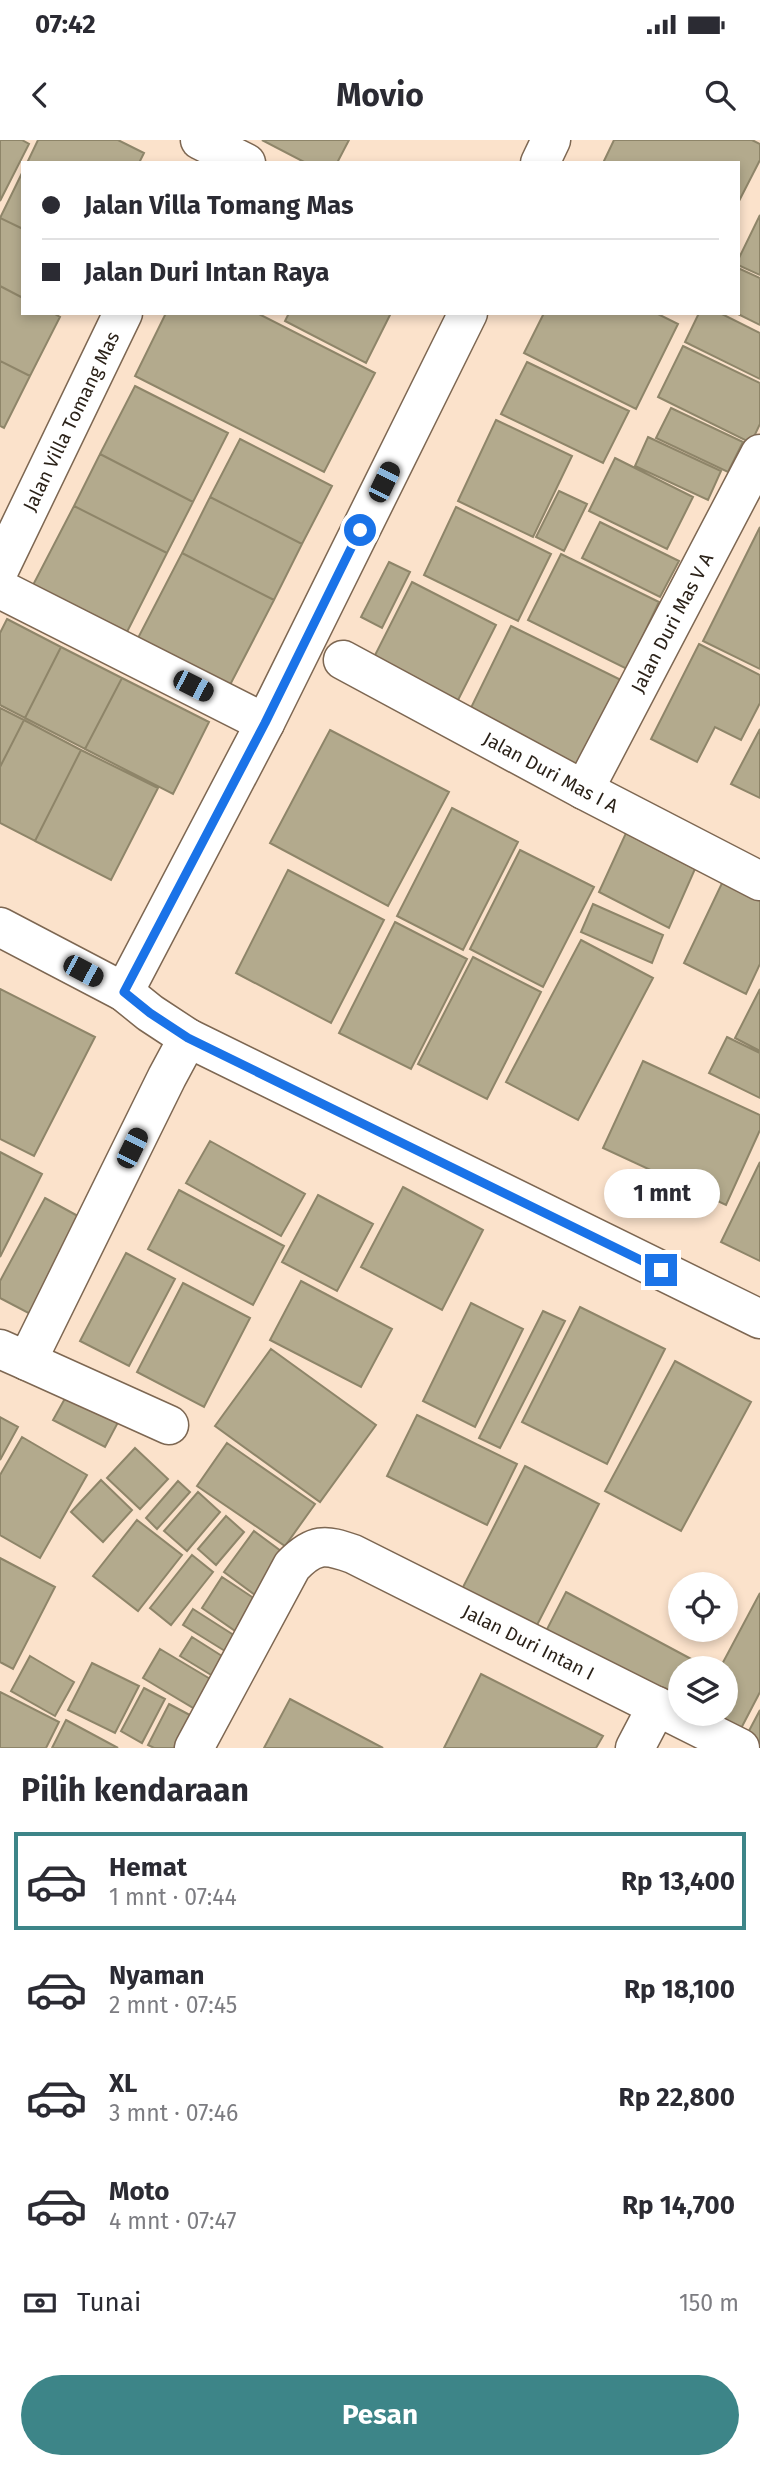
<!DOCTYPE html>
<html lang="id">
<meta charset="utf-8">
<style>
body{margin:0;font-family:"Fira Sans",sans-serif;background:#f7f7f7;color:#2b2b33;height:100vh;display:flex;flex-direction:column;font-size:26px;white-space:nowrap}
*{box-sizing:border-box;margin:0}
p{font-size:23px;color:#7c7c81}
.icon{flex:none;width:38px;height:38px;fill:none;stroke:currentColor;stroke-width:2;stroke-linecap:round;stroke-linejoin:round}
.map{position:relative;height:1608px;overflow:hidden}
.side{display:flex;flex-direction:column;background:#fff;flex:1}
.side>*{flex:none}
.banner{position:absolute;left:21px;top:21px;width:719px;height:154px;border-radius:0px;box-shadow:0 4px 10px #0003;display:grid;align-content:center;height:154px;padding:0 21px;background:#fff}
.controls{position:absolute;left:668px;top:1432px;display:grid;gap:14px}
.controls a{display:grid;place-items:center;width:70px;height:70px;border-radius:50%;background:#fff;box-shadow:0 4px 10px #0003;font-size:35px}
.end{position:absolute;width:32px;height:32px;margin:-16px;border:9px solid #1a73e8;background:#fff;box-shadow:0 0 0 4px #fff}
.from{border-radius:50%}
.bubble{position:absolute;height:49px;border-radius:24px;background:#fff;box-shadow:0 4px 10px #0003;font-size:23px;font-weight:700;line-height:49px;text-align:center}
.car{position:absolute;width:21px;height:42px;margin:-21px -10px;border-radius:9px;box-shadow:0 0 5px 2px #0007;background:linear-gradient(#222 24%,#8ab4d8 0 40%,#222 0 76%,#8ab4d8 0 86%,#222 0)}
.banner b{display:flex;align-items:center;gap:24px;height:66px;font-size:26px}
.banner b+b{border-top:2px solid #e1e1e2}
.banner i{width:18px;height:18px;background:#2b2b33}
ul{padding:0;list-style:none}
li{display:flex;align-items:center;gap:21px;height:98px;margin:0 14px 10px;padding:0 7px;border:4px solid transparent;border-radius:0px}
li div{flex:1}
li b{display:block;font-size:26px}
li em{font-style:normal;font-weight:700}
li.current{border-color:#3d8588}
li>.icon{width:63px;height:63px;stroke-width:1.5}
h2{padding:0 21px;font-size:32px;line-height:84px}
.pay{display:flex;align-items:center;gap:18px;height:77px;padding:0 21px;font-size:26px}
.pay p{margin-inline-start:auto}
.primary-button{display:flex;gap:14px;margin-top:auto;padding:14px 21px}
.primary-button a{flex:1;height:80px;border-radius:42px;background:#3d8588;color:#fff;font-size:28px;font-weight:700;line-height:80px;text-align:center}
.status{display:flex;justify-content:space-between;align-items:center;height:49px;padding:0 35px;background:#fff;direction:ltr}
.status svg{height:19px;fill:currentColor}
header{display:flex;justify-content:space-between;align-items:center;height:91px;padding:0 21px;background:#fff;font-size:32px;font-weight:700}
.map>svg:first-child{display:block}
.building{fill:#b3aa8d;stroke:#8e8569;stroke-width:2}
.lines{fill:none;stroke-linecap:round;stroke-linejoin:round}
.minor-casing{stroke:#7d6752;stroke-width:41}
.minor{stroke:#fff;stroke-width:38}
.route{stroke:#1a73e8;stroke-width:9}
.labels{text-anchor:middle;stroke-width:6;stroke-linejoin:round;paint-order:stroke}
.street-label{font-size:19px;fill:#2b2219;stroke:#fff}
</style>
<div class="status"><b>07:42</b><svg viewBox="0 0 49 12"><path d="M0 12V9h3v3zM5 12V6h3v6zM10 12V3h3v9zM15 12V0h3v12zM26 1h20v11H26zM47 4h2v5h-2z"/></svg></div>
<header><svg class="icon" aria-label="back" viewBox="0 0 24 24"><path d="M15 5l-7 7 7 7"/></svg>Movio<svg class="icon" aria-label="search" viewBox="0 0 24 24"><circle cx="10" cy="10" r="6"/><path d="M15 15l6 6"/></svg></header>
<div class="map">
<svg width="760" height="1608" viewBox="0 0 760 1608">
<rect width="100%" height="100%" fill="#fbe2cb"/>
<path class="building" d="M 0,0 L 22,0 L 29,4 L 0,61 Z
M 38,0 L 118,0 L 144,13 L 139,23 L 27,23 Z
M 262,0 L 349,0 L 337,23 L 306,23 Z
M 614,0 L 752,0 L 760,4 L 760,20 L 738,63 L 738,23 L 603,23 Z
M 23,31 L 23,89 L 0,78 Z
M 760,75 L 760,135 L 738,125 L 738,120 Z
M 0,78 L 23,89 L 23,158 L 0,146 Z
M 738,128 L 760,138 L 760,185 L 736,173 L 738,173 Z
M 0,146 L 23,158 L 23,173 L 53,173 L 60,177 L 30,236 L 0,221 Z
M 166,173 L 257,173 L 375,233 L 324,332 L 135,236 Z
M 289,173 L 391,173 L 366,223 L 285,181 Z
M 544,173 L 656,173 L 678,184 L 636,269 L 524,213 Z
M 699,173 L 720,173 L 760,193 L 760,239 L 685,202 Z
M 683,206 L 760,243 L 760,284 L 751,303 L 658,257 Z
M 0,221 L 30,236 L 4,288 L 0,286 Z
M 527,222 L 629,271 L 603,323 L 501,274 Z
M 135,246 L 228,293 L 193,362 L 100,314 Z
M 671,268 L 743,302 L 728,332 L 656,298 Z
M 496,280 L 572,316 L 533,397 L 458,361 Z
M 648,297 L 721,331 L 708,360 L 635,326 Z
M 240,299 L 332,346 L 302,404 L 210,357 Z
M 100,314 L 193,362 L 167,413 L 74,366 Z
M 615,318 L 693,357 L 667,409 L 589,371 Z
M 559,351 L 587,364 L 564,411 L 536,397 Z
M 210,357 L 302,404 L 274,460 L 182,413 Z
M 74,366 L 167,413 L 127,492 L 33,445 Z
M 456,367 L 551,414 L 518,481 L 424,435 Z
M 600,382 L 679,421 L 660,457 L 582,418 Z
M 760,387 L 760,529 L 703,501 Z
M 182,413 L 274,460 L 230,545 L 138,498 Z
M 561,414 L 659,462 L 627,529 L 528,480 Z
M 389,422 L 410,432 L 382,488 L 361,477 Z
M 412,442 L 496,485 L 453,570 L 369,527 Z
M 7,479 L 61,507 L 25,578 L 0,565 L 0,493 Z
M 511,486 L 621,540 L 576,633 L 465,580 Z
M 699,504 L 760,535 L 760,563 L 741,600 L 715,587 L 697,622 L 651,599 Z
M 61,507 L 122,538 L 85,609 L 25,578 Z
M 122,538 L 209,582 L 173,654 L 85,609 Z
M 0,568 L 24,580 L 0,627 Z
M 24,580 L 81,610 L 35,701 L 0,683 L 0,627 Z
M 760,589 L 760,658 L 731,644 Z
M 330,590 L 449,652 L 388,766 L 270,703 Z
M 81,610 L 158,648 L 111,740 L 35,701 Z
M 452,668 L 518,702 L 463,810 L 397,776 Z
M 626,693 L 695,729 L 669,788 L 599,752 Z
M 520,710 L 594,747 L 543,847 L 470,809 Z
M 288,730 L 384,780 L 331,883 L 236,833 Z
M 723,741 L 760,759 L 760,824 L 746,854 L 684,823 Z
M 593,764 L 663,795 L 652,823 L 581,792 Z
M 395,782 L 467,819 L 411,929 L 339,893 Z
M 581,800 L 653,838 L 578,980 L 506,942 Z
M 473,817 L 541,852 L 487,959 L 418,924 Z
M 0,849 L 95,897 L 34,1016 L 0,999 Z
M 760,849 L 760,911 L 735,898 Z
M 727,897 L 760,913 L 760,958 L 709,933 Z
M 643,921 L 760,975 L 760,990 L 726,1065 L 603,1008 Z
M 210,1001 L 305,1054 L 281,1096 L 186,1043 Z
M 0,1012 L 42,1034 L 0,1117 Z
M 760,1022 L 760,1121 L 721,1102 Z
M 403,1047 L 483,1090 L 442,1170 L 361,1127 Z
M 179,1050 L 284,1106 L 253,1165 L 148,1109 Z
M 318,1055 L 373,1084 L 337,1151 L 282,1122 Z
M 45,1058 L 87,1081 L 36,1177 L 0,1158 L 0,1141 Z
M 126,1113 L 175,1139 L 129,1226 L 80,1201 Z
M 301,1141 L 392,1189 L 361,1247 L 270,1200 Z
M 183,1143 L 250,1178 L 204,1267 L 137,1232 Z
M 471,1163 L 523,1189 L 475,1287 L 423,1261 Z
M 580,1167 L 665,1209 L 607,1324 L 522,1282 Z
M 543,1171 L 565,1181 L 500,1308 L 479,1298 Z
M 271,1209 L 376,1285 L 320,1362 L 215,1286 Z
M 675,1221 L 751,1262 L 681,1391 L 605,1351 Z
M 73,1244 L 124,1271 L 105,1307 L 53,1280 Z
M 417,1275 L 517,1324 L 487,1385 L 387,1336 Z
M 0,1277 L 18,1287 L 0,1320 Z
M 22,1297 L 87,1335 L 40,1418 L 0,1395 L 0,1335 Z
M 227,1303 L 315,1364 L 285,1406 L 197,1346 Z
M 135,1308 L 168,1339 L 140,1369 L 107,1338 Z
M 525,1326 L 599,1364 L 535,1489 L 461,1451 Z
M 101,1340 L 132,1370 L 103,1402 L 71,1372 Z
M 178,1341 L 190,1352 L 157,1389 L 146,1378 Z
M 198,1352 L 220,1372 L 187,1411 L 164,1391 Z
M 226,1376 L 244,1392 L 216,1425 L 198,1409 Z
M 137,1380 L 182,1415 L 138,1471 L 93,1436 Z
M 254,1391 L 289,1417 L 259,1458 L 224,1432 Z
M 192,1415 L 213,1432 L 171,1485 L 150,1468 Z
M 0,1418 L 55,1447 L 13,1529 L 0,1522 Z
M 222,1437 L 261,1463 L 241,1495 L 202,1468 Z
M 566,1452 L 708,1528 L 681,1528 L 681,1573 L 542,1499 Z
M 760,1453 L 760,1552 L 736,1598 L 696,1573 L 726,1573 L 726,1528 L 720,1528 Z
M 193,1469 L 243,1501 L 233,1516 L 183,1485 Z
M 192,1497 L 233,1523 L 221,1541 L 180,1516 Z
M 160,1509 L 222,1546 L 205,1575 L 143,1538 Z
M 30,1516 L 74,1542 L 55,1576 L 11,1551 Z
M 92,1523 L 139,1546 L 115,1593 L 68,1570 Z
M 481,1534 L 603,1596 L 596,1608 L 444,1608 Z
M 144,1548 L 165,1559 L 142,1603 L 121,1591 Z
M 0,1552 L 59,1582 L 46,1608 L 0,1608 Z
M 290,1559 L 383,1608 L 264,1608 Z
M 169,1564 L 205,1583 L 192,1608 L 154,1608 L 148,1605 Z
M 760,1570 L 760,1608 L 754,1608 L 743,1602 Z
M 66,1580 L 118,1608 L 52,1608 Z"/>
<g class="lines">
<g class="minor-casing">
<g id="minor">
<path d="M 200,0 L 246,23"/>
<path d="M 540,23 L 551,0"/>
<path id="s1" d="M 0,428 L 123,173"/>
<path d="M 0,449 L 265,583"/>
<path id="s2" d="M 343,520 L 584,650 L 760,741"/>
<path id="s3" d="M 584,650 L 760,314"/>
<path d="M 0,787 L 124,852 L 150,873 L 188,898 L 760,1179"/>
<path d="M 124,852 L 265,583 L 468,173"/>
<path d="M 0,1209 L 27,1221 L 167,937 L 188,898"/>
<path d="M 27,1221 L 169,1285"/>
<path id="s4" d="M 194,1608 L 292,1426 C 314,1403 325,1404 353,1414 L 740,1608"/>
<path d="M 635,1608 L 657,1566"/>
</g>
</g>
<use href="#minor" class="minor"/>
</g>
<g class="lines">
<path class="route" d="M 360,390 L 265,583 L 124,852 L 150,873 L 188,898 L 661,1130"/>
</g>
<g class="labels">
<g class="street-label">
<text dy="7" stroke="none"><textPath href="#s1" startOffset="163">Jalan Villa Tomang Mas</textPath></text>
<text dy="7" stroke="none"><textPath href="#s3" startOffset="189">Jalan Duri Mas V A</textPath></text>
<text dy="7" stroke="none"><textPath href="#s2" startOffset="236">Jalan Duri Mas I A</textPath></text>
<text dy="7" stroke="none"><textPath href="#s4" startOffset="471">Jalan Duri Intan I</textPath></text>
</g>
</g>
</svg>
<div class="controls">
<a><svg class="icon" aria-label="locate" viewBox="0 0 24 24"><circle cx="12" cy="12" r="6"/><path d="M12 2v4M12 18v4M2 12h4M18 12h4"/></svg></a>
<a><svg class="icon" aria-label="layers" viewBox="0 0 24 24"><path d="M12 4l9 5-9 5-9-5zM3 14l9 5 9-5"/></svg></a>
</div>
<i class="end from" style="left:360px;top:390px"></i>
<i class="end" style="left:661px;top:1130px"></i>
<div class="bubble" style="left:604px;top:1029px;width:116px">1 mnt</div>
<i class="car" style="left:384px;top:342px;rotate:26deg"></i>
<i class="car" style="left:193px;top:546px;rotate:117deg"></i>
<i class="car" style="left:83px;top:831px;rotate:118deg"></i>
<i class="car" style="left:132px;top:1008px;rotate:26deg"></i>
<div class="banner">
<b><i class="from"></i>Jalan Villa Tomang Mas</b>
<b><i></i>Jalan Duri Intan Raya</b>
</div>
</div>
<section class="side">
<h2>Pilih kendaraan</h2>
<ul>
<li class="current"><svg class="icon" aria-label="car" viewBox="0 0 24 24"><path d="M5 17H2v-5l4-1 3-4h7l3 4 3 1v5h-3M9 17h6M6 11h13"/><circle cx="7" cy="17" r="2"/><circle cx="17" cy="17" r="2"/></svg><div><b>Hemat</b><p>1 mnt · 07:44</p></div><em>Rp 13,400</em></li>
<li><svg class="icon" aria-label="car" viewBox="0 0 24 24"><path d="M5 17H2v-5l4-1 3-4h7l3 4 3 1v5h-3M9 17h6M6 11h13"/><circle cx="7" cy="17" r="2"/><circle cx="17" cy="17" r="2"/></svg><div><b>Nyaman</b><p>2 mnt · 07:45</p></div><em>Rp 18,100</em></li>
<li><svg class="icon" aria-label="car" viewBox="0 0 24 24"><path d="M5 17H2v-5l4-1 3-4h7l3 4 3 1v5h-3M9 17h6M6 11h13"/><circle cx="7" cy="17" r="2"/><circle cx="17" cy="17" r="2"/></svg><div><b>XL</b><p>3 mnt · 07:46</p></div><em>Rp 22,800</em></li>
<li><svg class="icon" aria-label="car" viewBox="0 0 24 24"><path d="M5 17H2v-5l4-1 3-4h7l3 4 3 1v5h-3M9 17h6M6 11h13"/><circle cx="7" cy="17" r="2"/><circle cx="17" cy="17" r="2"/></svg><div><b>Moto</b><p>4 mnt · 07:47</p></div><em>Rp 14,700</em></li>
</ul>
<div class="pay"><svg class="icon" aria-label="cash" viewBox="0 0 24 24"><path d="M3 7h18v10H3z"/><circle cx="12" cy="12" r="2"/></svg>Tunai<p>150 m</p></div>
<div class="primary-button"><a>Pesan</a></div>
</section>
